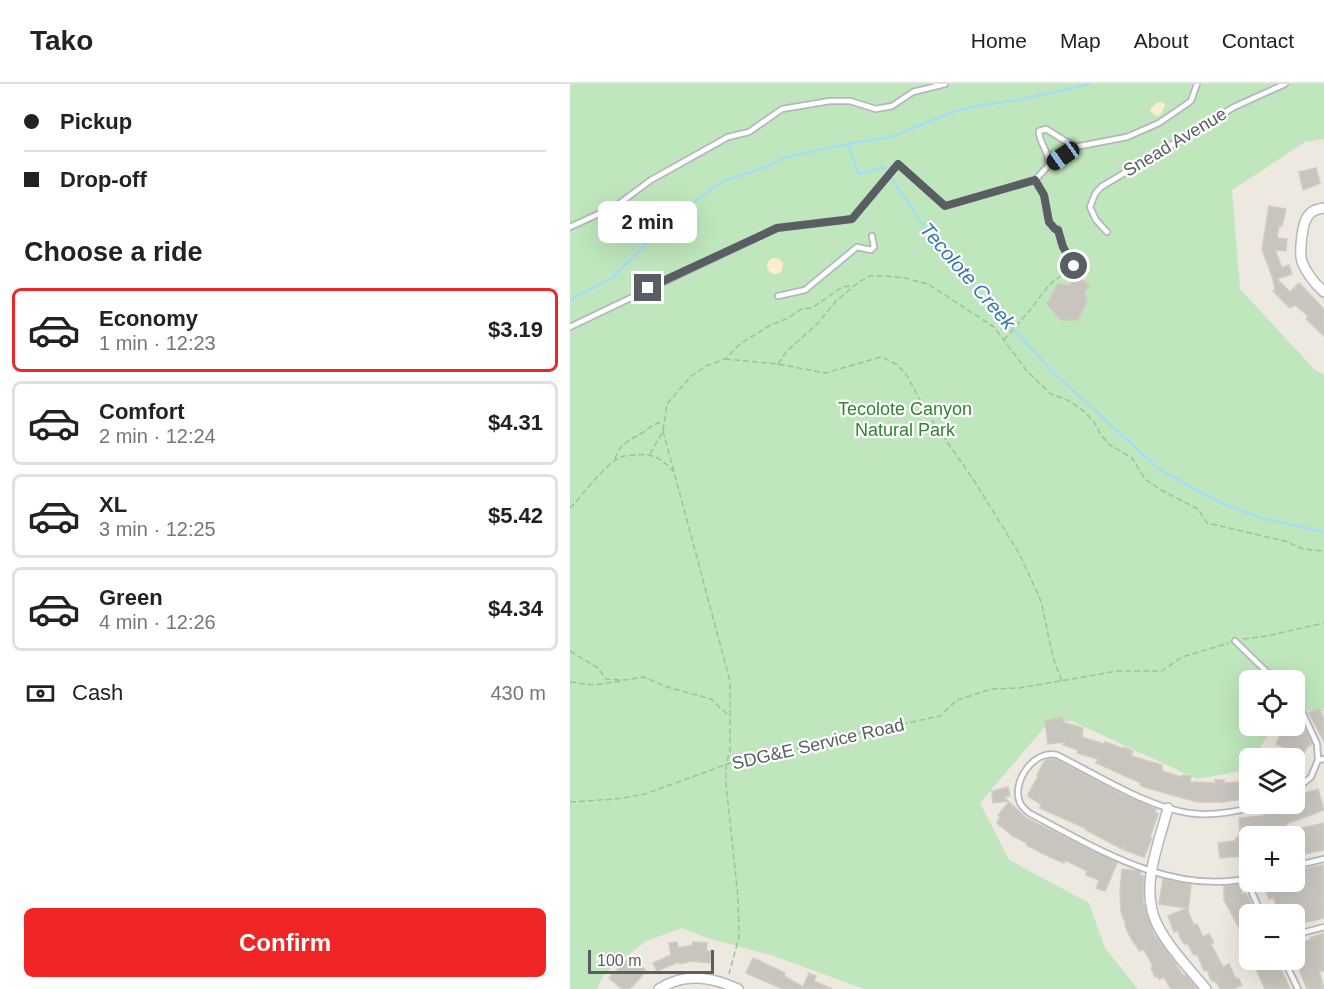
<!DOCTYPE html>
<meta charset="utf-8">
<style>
body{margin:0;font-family:Helvetica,sans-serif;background:#f6f6f6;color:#222;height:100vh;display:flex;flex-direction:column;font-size:22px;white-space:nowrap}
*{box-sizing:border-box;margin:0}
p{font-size:20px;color:#767676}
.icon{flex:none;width:33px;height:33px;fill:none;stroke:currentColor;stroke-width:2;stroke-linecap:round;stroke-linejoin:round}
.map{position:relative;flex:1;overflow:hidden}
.drawer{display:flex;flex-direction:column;background:#fff;width:570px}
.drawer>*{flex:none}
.top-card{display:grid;align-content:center;height:132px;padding:0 24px;background:#fff}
.tools{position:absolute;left:669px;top:586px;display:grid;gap:12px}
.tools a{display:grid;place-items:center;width:66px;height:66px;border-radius:9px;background:#fff;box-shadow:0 6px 24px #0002;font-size:30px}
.scale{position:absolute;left:18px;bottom:15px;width:126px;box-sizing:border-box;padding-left:6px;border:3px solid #595e62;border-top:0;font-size:16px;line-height:21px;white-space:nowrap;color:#595e62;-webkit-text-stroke:4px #fff;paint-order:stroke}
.end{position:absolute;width:27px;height:27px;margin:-14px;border:8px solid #595e62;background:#fff;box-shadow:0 0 0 3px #fff}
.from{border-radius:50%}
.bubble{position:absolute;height:42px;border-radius:9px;background:#fff;box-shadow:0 6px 24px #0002;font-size:20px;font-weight:600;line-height:42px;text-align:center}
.car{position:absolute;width:18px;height:36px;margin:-18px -9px;border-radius:8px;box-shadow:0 0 4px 2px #0007;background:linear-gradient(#222 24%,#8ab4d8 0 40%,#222 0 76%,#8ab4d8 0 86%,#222 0)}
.top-card b{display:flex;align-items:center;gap:21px;height:57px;font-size:22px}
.top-card b+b{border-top:2px solid #e0e0e0}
.top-card i{width:15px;height:15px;background:#222}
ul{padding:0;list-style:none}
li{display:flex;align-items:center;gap:18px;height:84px;margin:0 12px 9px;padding:0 12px;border:3px solid #e0e0e0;border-radius:9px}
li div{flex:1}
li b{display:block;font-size:22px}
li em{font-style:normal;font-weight:600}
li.on{border-color:#ef2625}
li>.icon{width:54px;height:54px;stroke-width:1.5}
h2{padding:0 24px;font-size:27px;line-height:72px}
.pay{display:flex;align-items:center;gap:15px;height:66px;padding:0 24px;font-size:22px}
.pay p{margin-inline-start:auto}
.primary-button{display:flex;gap:12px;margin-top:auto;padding:12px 24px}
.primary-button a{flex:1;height:69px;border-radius:9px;background:#ef2625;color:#fff;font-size:24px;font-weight:600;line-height:69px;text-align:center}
header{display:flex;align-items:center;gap:36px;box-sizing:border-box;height:84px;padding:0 30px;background:#fff;border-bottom:2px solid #e0e0e0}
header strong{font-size:28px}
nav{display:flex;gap:33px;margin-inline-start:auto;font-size:21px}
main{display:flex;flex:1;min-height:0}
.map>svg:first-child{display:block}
.green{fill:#bfe6bc}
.sand{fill:#fbedcd}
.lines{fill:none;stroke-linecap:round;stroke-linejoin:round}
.stream{stroke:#9fdcff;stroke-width:2}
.building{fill:#c8c4be;stroke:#d2cbbf;stroke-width:1.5}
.lane-casing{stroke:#b4b8bc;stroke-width:8}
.street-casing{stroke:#b4b8bc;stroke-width:12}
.path{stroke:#94c79f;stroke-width:1.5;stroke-dasharray:6 3;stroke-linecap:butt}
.lane{stroke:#fff;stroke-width:4.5}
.street{stroke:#fff;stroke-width:9}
.route{stroke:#595e62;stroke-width:8}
.labels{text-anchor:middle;stroke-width:4.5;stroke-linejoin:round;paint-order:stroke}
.street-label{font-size:18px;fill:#595e62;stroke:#fff}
.park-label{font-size:18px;fill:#328330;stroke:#fff}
.water-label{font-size:20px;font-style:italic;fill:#3678ac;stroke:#fff}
</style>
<header>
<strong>Tako</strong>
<nav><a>Home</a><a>Map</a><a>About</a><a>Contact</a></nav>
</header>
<main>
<section class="drawer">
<div class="top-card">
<b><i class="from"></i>Pickup</b>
<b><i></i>Drop-off</b>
</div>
<h2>Choose a ride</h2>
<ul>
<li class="on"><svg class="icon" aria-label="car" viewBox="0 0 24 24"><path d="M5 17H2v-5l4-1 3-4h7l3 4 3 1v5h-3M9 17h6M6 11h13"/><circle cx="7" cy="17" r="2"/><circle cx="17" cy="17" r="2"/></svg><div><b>Economy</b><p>1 min · 12:23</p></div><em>$3.19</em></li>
<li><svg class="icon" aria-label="car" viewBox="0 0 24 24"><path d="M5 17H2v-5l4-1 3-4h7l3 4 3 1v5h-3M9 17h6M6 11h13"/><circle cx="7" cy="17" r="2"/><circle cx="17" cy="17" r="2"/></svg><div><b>Comfort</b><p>2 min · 12:24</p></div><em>$4.31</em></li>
<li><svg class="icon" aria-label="car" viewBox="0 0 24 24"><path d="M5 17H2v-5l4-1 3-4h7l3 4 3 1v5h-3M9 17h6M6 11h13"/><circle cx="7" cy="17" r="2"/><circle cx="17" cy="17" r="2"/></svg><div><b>XL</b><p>3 min · 12:25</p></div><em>$5.42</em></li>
<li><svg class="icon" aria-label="car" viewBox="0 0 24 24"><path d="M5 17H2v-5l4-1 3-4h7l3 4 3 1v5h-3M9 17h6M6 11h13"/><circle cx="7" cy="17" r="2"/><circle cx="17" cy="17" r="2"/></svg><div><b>Green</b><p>4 min · 12:26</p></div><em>$4.34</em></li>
</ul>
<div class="pay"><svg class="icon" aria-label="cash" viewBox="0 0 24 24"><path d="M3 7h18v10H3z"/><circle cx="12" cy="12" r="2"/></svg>Cash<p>430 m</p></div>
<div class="primary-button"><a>Confirm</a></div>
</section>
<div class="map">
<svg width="754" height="905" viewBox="0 0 754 905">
<rect width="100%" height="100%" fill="#ede9e1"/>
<path class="green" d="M 0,0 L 754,0 L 754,55 L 735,58 L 662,106 L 670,205 L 744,285 L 754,291 L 754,627 L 725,626 L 724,597 L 680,597 L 680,642 L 703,642 L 683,675 L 680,675 L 679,681 L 677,686 L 627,695 L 502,637 L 478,639 L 410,719 L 439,776 L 519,819 L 535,864 L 568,905 L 294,905 L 204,872 L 137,854 L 112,844 L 76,857 L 34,890 L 27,905 L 0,905 Z"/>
<path class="sand" d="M 593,18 L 595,22 L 590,31 L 587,32 L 581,28 L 580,25 L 586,19 Z
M197 182a8 8 0 1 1 16 0a8 8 0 1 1-16 0Z"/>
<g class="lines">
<path class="stream" d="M 278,60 L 321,53 L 380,29 L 406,22 L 448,16 L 521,0
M 0,216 L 43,193 L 101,135 L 153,97 L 196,83 L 217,73 L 278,60 L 289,90 L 314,83 L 368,163 L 416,216 L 484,289 L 590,386 L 651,419 L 691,434 L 754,448"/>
</g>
<path class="building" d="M 746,84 L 750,99 L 733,106 L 729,88 Z
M 699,122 L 716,125 L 712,142 L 709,141 L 707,154 L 717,155 L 716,167 L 705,166 L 712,184 L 719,181 L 722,190 L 707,195 L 720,208 L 729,199 L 754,225 L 754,252 L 736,235 L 738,232 L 725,221 L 720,224 L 703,207 L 705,205 L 703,195 L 692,165 Z
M 505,190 L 520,202 L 514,209 L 517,217 L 508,236 L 491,236 L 477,220 L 488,200 L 500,201 Z
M 749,624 L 754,634 L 754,658 L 739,629 Z
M 724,632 L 732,637 L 742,660 L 737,663 L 734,669 L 728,667 L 732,691 L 724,693 L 726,669 L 706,660 L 714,642 L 724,642 Z
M 492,633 L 493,638 L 513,644 L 512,653 L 534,660 L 535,658 L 554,665 L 554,663 L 563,667 L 561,672 L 592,681 L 592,687 L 611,693 L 612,691 L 621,692 L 620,698 L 645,699 L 645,696 L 654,696 L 654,699 L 671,698 L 670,693 L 676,691 L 677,694 L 680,693 L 680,714 L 653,718 L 627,718 L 574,703 L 570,701 L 571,699 L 526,679 L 528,675 L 507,669 L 508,666 L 493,661 L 494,658 L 478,660 L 475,637 Z
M 478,675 L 485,675 L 549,709 L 586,725 L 585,728 L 588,730 L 580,753 L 582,754 L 574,773 L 554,766 L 555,759 L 552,765 L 516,746 L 517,745 L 470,724 L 471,720 L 459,713 L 458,710 L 468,693 L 467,691 L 475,676 Z
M 438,703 L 440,712 L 434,713 L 438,717 L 423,719 L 422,707 Z
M 748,705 L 754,726 L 716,740 L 718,746 L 702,750 L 701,744 L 686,747 L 686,753 L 680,753 L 680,763 L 672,772 L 650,774 L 648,759 L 664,757 L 670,750 L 669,734 L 694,732 L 693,727 L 707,724 L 707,721 L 710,720 L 724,720 L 724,713 Z
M 439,718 L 456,734 L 547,779 L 535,807 L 526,804 L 529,796 L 516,791 L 517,787 L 495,776 L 494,779 L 480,773 L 456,761 L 457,759 L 443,752 L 427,739 L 430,733 L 428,731 Z
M 754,739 L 754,766 L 724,772 L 724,753 L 706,753 L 706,750 Z
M 753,781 L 754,834 L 724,841 L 724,831 L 708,831 L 705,817 L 703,813 L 699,815 L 693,798 L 724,798 L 724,787 Z
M 552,785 L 567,787 L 570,788 L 570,791 L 574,792 L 573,818 L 585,854 L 585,851 L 614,892 L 616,891 L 627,905 L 601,905 L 594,893 L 589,895 L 587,892 L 585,893 L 581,884 L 583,882 L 575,868 L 573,865 L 570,867 L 562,856 L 555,842 L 556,841 L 551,827 L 550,807 Z
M 593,795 L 621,801 L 618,828 L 624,841 L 627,840 L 633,853 L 639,850 L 644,858 L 641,860 L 653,883 L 659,880 L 666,895 L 668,894 L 672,901 L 664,905 L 650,905 L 647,899 L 641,896 L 637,886 L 634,887 L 628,872 L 623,870 L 617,859 L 615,860 L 612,857 L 607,846 L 604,848 L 598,832 L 617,824 L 589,820 Z
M 670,800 L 672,810 L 675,809 L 678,813 L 686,831 L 680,831 L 680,864 L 654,816 L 654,802 Z
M 754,849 L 754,887 L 749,887 L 754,905 L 737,905 L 726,877 L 724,877 L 724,859 L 741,856 L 740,854 Z
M 107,858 L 108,864 L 123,861 L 123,858 L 137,859 L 136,867 L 141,867 L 140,879 L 122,877 L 110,880 L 109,878 L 87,887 L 83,879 L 101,871 L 99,859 Z
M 61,872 L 76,887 L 63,902 L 58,905 L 52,905 L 39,894 Z
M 183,874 L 215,889 L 214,892 L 233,903 L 239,889 L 246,892 L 244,897 L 262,905 L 213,905 L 176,889 Z
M 678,876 L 707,876 L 720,905 L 695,905 L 685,883 L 682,884 Z"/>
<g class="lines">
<g class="lane-casing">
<path id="lane" d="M 479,81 L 505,63
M 0,143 L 46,122 L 81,96 L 158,53 L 179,48 L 212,25 L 260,17 L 280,17 L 306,25 L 322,22 L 343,8 L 375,0
M 537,148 L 526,136 L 520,123 L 525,110 L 531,103 L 664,23 L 715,0
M 504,182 L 493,163 L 488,145 L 485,145 L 479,138 L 474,111 L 465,96 L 479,81 C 479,66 469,60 469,47 L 476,45 L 505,63 L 557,53 L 589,39 L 621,17 L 627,0
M 208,212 L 235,206 L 287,163 L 301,166 L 304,163 L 302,152
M 0,243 L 207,144 L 282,135 L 328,80 L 375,122 L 465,96
M 665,557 L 697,588 L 713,597
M 724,610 L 747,660 L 748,676
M 724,707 L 741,693 L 748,676 L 754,675
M 724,782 L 754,775
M 680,794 C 601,812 526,764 459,729 C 456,726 452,723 450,719 C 441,698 464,665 487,671 C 525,690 577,723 619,729 C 645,733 672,726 697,720
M 676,795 L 692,831
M 724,851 L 754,843
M 714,876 L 728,905"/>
</g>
<g class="street-casing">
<path id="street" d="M 754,124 C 748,125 742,126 738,132 C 732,139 729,169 732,178 C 737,190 744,199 754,208
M 598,724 C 589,759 570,802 586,838 C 597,862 619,884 636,905
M 89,905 C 115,888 142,893 168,905"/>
</g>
<path class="path" d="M 434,256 L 460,226 L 479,201 L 499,185
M 155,275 L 208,280 L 255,289 L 311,273 L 326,280 L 336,290 L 357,329 L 405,398 L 450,471 L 471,517 L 483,573 L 492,598
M 208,280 L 216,268 L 248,239 L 266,217 L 289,198 L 300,192 L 315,192 L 335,194 L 358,200 L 424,243 L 457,287 L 481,310 L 500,317 L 515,328 L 524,338 L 531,351 L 540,361 L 562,374 L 575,395 L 591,406 L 628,425 L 637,439 L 715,457 L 733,465 L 754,467
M 93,347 L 160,597 L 160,666 L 156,681 L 156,700 L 168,813 L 169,853 L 159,890
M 80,370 L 93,347 L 97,320 L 121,292 L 136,282 L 155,275 L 170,260 L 199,242 L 218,234 L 231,225 L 242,224 L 272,203 L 283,202
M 45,375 C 50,359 59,357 72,349 C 80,344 83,339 93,338
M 0,424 C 13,411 34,381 49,374 C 54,371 62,371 67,371 C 83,369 92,375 103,387
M 673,555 L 697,552 L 754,539
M 0,567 L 28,584 L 36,595 L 55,596 L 74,593 L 97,603 L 141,615 L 158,631
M 0,598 L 23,601 L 52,597
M 0,718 L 46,715 L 75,710 L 166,677 L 255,659 L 284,650 L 370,632 L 387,616 L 422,605 L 449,604 L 548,587 L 592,587 L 612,573 L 659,559"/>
<use href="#lane" class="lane"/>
<use href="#street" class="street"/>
</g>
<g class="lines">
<path class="route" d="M 78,204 L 207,144 L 282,135 L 328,80 L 375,122 L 465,96 L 474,111 L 479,138 L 485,145 L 488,146 L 493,163 L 504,182"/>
</g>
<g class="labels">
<g class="street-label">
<text transform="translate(605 58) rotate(-31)" y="6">Snead Avenue</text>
<text transform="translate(248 660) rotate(-13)" y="6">SDG&amp;E Service Road</text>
</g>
<g class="park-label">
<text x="335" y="331">Tecolote Canyon<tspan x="335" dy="21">Natural Park</tspan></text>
</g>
<g class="water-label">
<text transform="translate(398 192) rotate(49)" y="7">Tecolote Creek</text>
</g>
</g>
</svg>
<div class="tools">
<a><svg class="icon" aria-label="locate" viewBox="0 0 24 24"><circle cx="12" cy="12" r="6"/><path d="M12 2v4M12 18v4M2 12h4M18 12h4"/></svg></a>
<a><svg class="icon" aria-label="layers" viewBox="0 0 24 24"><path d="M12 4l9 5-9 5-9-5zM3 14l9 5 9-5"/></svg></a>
<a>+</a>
<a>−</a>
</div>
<div class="scale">100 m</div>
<i class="end from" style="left:504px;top:182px"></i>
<i class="end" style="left:78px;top:204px"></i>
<div class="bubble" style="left:28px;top:117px;width:99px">2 min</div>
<i class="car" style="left:493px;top:72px;rotate:235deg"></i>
</div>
</main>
